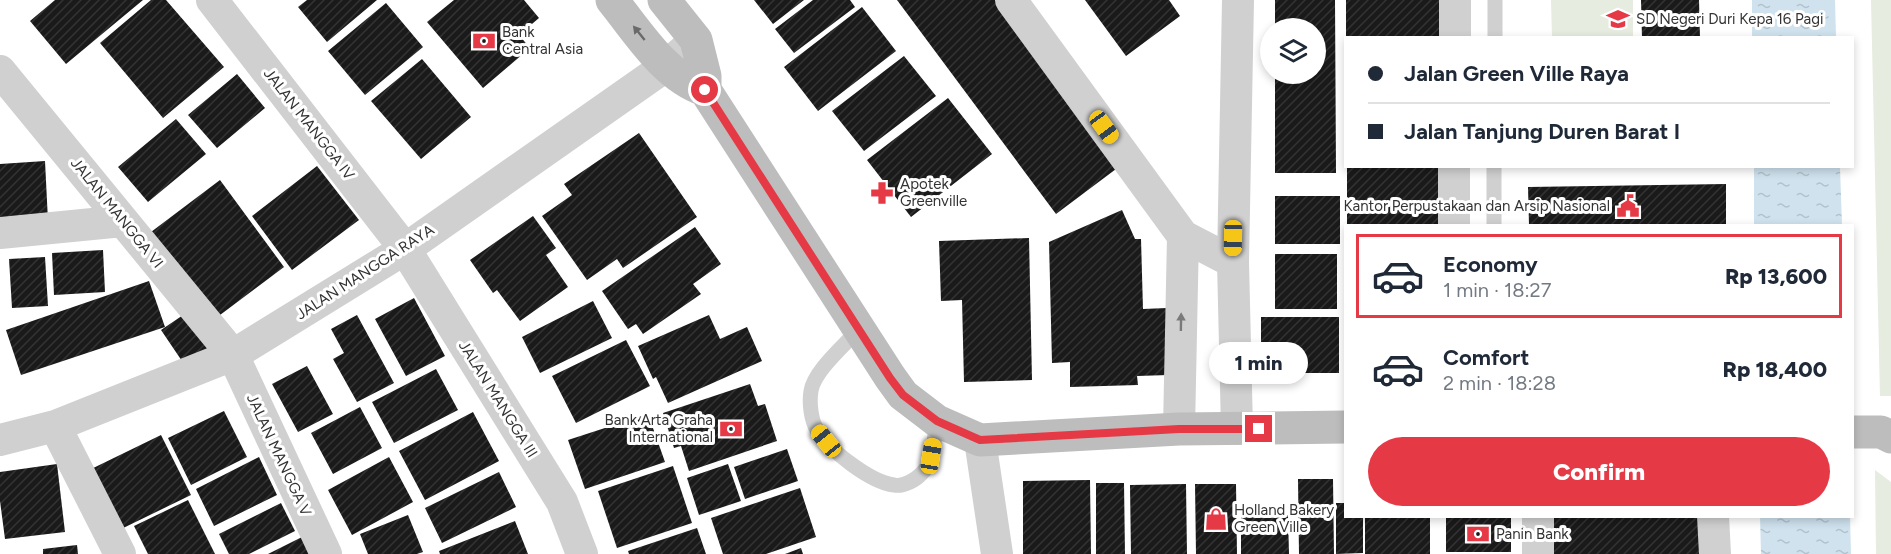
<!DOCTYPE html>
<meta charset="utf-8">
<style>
body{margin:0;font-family:Figtree,sans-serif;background:#f2f2f3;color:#1f2937;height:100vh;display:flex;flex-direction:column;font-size:22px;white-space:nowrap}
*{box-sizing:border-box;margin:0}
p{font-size:20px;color:#747a83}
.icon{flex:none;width:33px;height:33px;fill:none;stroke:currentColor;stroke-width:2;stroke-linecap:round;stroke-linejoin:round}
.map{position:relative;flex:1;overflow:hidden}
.sheet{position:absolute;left:1344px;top:224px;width:510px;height:294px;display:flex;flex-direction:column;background:#fff;border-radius:0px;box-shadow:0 3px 9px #0003}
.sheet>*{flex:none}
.hud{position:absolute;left:1344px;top:36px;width:510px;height:132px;border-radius:0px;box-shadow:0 3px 9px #0003;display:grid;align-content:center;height:132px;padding:0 24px;background:#fff}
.fabs{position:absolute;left:1260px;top:18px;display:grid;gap:12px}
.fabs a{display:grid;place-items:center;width:66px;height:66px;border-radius:50%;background:#fff;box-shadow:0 3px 9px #0003;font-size:30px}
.end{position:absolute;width:27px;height:27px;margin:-14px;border:8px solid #e63946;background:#fff;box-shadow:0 0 0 3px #fff}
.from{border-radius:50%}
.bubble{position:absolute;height:42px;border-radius:21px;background:#fff;box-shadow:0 3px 9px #0003;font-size:20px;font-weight:800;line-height:42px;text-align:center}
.car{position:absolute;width:18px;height:36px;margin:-18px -9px;border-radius:8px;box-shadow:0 0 4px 2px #0007;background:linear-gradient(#f5c518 24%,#345 0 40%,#f5c518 0 76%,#345 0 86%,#f5c518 0)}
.hud b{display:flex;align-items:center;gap:21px;height:57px;font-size:22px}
.hud b+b{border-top:2px solid #e0e1e3}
.hud i{width:15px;height:15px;background:#1f2937}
ul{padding:10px 0 0;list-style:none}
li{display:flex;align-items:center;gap:18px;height:84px;margin:0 12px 9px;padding:0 12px;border:3px solid transparent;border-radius:0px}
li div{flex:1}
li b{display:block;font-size:22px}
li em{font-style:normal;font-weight:800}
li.selected{border-color:#e63946}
li>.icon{width:54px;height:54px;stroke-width:1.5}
.action{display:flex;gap:12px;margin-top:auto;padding:12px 24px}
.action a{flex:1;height:69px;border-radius:36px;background:#e63946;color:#fff;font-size:24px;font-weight:800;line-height:69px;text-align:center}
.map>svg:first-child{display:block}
.green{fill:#e6ecdf}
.water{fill:url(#water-ripples)}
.building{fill:url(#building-hatch)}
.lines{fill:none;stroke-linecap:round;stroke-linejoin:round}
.lane{stroke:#d0d0d0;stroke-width:15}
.street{stroke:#d0d0d0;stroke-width:32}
.secondary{stroke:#bdbdbd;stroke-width:33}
.oneway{fill:#6a6a6a}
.oneway2{fill:#7a7a7a}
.route{stroke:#e63946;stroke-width:8}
.labels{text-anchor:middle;stroke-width:6;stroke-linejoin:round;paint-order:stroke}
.poi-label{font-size:15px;fill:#333;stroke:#fff;text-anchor:start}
.street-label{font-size:15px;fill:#333;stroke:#fff}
</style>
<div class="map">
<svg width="1891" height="554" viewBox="0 0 1891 554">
<defs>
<pattern id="water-ripples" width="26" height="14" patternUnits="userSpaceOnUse" patternTransform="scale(1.5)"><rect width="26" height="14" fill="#cfe2ee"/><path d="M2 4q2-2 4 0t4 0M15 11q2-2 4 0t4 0" fill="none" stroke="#b2c2cd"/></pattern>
<pattern id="building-hatch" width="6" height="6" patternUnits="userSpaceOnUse" patternTransform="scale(1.5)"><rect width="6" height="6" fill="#1a1a1a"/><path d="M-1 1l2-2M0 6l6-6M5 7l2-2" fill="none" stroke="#333"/></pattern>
</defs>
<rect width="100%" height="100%" fill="#fff"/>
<path class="green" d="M 1551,0 L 1633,0 L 1633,37 L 1552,37 Z
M 1871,0 L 1891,0 L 1891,396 L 1880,396 Z
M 1875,470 L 1891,482 L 1891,554 L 1876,554 Z"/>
<path class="water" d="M 1752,0 L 1835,0 L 1836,37 L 1752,37 Z
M 1754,167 L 1840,167 L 1842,225 L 1754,225 Z
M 1760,516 L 1850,516 L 1851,554 L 1761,554 Z"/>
<path class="building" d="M 55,0 L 143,0 L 66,64 L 30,21 Z
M 151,0 L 166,0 L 224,67 L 163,118 L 100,43 Z
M 307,0 L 377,0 L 327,42 L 298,7 Z
M 454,0 L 524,0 L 539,18 L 519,35 L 530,48 L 483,88 L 427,22 Z
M 754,0 L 804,0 L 773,24 Z
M 813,0 L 850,0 L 855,7 L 794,53 L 775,29 Z
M 897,0 L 1004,0 L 1124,163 L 1056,214 Z
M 1085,0 L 1169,0 L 1180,16 L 1126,56 Z
M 1275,0 L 1335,0 L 1336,173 L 1275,173 L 1275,74 L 1316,74 L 1316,28 L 1275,28 Z
M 1346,0 L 1439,0 L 1439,38 L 1346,38 Z
M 1641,0 L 1699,0 L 1700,38 L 1642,38 Z
M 386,3 L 423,47 L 365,95 L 328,51 Z
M 862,7 L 896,51 L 818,111 L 784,67 Z
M 904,56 L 936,96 L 864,151 L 832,111 Z
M 422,59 L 471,117 L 421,159 L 371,101 Z
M 237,74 L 265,108 L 217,148 L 188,115 Z
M 948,98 L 992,154 L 911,217 L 867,160 Z
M 176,119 L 206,154 L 148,202 L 118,167 Z
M 639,133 L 697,217 L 623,268 L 617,259 L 587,280 L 542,216 L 572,195 L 564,184 Z
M 45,161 L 48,221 L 0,224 L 0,164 Z
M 317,166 L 359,220 L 292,270 L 252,216 Z
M 1347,166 L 1440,166 L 1441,225 L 1347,225 Z
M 220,180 L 284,267 L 216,318 L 151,232 Z
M 1726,184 L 1726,225 L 1529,225 L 1528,187 Z
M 1275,196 L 1340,196 L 1340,244 L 1275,244 Z
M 1122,210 L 1135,239 L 1141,239 L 1143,309 L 1167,308 L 1169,375 L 1137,376 L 1138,385 L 1070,387 L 1070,362 L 1052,363 L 1049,242 Z
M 533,216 L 556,248 L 546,255 L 568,287 L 520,321 L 497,290 L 493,293 L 470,260 Z
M 695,227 L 721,264 L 693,284 L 701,294 L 643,334 L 636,324 L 628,329 L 602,291 Z
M 1029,238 L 1032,380 L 964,382 L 962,300 L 941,301 L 939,241 Z
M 103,250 L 105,292 L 54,295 L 52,253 Z
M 1275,254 L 1337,254 L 1337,309 L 1275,309 Z
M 45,257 L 48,306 L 12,308 L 9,259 Z
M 149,281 L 165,327 L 21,375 L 6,330 Z
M 414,298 L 445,356 L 406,376 L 375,319 Z
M 593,301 L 612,338 L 540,373 L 522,337 Z
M 189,311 L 214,348 L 186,367 L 161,330 Z
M 357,315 L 394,383 L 357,402 L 333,359 L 344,353 L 331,329 Z
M 709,315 L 720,339 L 747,327 L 762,361 L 668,403 L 656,377 L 653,379 L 638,346 Z
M 1261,317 L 1339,317 L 1339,373 L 1261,373 Z
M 626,340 L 650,386 L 576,423 L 552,376 Z
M 307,366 L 333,414 L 298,432 L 272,384 Z
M 436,369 L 458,410 L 394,443 L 372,402 Z
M 750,384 L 758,406 L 765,404 L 777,441 L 689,471 L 681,446 L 674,448 L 663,413 Z
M 360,407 L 382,448 L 333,474 L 311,433 Z
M 224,411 L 247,457 L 191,485 L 168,438 Z
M 473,412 L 499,461 L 425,500 L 399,451 Z
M 648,414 L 665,462 L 585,489 L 568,440 Z
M 161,435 L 191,495 L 113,533 L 83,473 Z
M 787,449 L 798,481 L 745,499 L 734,467 Z
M 259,457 L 277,495 L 214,526 L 196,489 Z
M 389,457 L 413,502 L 352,535 L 328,490 Z
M 57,464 L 65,532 L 5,539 L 0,501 L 0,472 Z
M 728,464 L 741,501 L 699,515 L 687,478 Z
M 673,466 L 692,523 L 617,548 L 598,491 Z
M 499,472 L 516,507 L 442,543 L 425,508 Z
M 1298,479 L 1333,479 L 1334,554 L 1299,554 Z
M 1090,480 L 1091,554 L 1023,554 L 1023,481 Z
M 1096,483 L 1124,483 L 1125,554 L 1096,554 Z
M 1186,484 L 1187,554 L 1131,554 L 1130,485 Z
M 1195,484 L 1236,484 L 1237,554 L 1196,554 Z
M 800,488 L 816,537 L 766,554 L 723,554 L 711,518 Z
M 188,500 L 215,554 L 148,554 L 134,526 Z
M 281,503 L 295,531 L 249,554 L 229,554 L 219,534 Z
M 1336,503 L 1346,503 L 1346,516 L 1363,516 L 1363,553 L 1336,554 Z
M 408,515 L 423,552 L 417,554 L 368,554 L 360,534 Z
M 1288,515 L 1289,554 L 1241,554 L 1241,516 Z
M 1365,516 L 1430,516 L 1430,554 L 1365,554 Z
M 1446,516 L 1511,516 L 1511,552 L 1446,552 Z
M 1549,516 L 1701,516 L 1701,554 L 1549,554 Z
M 515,521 L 528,554 L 440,554 L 439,551 Z
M 697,528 L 706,554 L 629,554 L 628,551 Z
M 304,536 L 313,554 L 268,554 Z
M 77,545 L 78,554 L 43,554 L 43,549 Z
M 801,548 L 803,554 L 785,554 Z"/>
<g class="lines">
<path class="lane" d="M 1495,38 L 1495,0
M 1494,225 L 1494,166
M 858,330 C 845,345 814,371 811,391 C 809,403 811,420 817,430 C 829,450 870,482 894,485 C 903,487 916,480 922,473 C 934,462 934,437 937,421"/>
<path class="street" d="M 212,0 L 405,249 L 562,502 L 582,554
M 1011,0 L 1183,236 L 1233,262
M 1455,38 L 1455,0
M 0,71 L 233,355 L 326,554
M 1454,225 L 1454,166
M 0,233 L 123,221
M 55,426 L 120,554
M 1179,429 L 1183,236
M 1237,429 L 1233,262 L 1238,0
M 0,440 L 55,426 L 233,355 L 405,249 L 666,66 L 696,40
M 980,440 L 997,554
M 1538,516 L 1538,554
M 1713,516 L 1715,554"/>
<path class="secondary" d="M 612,0 C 638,32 664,76 705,90
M 664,0 L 696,40 L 705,76 L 705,90 L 890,377 L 903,395 L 937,421 L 980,440 L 1179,429 L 1346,427
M 1852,432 L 1881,432 L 1891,437"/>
</g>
<defs><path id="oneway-solid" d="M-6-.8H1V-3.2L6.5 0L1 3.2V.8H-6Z" transform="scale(1.5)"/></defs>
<use class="oneway" href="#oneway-solid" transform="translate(639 33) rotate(-129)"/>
<use class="oneway2" href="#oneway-solid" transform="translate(1181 322) rotate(-89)"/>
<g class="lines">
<path class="route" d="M 705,90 L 890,378 L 903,395 L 937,421 L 980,440 L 1179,429 L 1259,429"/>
</g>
<defs>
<g id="school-bare" transform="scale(1.8)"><path d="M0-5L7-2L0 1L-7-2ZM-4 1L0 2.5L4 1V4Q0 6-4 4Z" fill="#e63946" stroke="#fff" stroke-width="2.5" paint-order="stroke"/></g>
<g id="bank-bare" transform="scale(1.8)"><path d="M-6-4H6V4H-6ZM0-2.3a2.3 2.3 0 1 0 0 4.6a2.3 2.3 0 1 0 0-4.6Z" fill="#e63946" stroke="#fff" stroke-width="2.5" paint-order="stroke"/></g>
<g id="pharmacy-bare" transform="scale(1.8)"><path d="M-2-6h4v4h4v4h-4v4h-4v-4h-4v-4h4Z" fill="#e63946" stroke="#fff" stroke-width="2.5" paint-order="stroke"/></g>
<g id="civic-bare" transform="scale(1.8)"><path d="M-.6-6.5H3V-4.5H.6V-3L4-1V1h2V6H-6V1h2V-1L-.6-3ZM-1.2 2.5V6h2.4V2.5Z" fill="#e63946" stroke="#fff" stroke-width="2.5" paint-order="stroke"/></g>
<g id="shop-bare" transform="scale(1.8)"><path d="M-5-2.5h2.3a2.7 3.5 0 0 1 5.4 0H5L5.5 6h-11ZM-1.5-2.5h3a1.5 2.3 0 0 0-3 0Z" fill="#e63946" stroke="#fff" stroke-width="2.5" paint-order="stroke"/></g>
</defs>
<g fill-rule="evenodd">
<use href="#school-bare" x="1618" y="19"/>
<use href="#bank-bare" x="484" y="41"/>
<use href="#pharmacy-bare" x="882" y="193"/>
<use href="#civic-bare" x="1628" y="206"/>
<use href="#bank-bare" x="731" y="429"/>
<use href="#shop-bare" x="1216" y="519"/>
<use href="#bank-bare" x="1478" y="534"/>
</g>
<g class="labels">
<g class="poi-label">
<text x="1636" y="24">SD Negeri Duri Kepa 16 Pagi</text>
<text x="502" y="37">Bank<tspan x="502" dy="17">Central Asia</tspan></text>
<text x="900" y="189">Apotek<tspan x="900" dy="17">Greenville</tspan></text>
<text x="1610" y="211" text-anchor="end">Kantor Perpustakaan dan Arsip Nasional</text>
<text x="713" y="425" text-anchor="end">Bank Arta Graha<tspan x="713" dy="17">International</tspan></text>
<text x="1234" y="515">Holland Bakery<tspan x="1234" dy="17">Green Ville</tspan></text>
<text x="1496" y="539">Panin Bank</text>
</g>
<g class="street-label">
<text transform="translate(309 124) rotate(52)" y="5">JALAN MANGGA IV</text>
<text transform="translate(117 213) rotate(51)" y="5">JALAN MANGGA VI</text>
<text transform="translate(365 272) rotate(-33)" y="5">JALAN MANGGA RAYA</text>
<text transform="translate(498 399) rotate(58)" y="5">JALAN MANGGA III</text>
<text transform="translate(279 455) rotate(65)" y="5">JALAN MANGGA V</text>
</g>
</g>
</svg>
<div class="fabs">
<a><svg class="icon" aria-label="layers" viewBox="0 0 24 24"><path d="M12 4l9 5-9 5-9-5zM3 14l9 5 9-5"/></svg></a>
</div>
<i class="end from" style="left:705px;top:90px"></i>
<i class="end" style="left:1259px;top:429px"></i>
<div class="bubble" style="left:1209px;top:342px;width:99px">1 min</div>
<i class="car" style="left:1104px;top:127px;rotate:144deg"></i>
<i class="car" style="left:1233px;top:238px;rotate:181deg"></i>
<i class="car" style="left:826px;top:441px;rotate:321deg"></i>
<i class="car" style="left:931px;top:456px;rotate:9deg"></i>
<div class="hud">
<b><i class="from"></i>Jalan Green Ville Raya</b>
<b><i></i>Jalan Tanjung Duren Barat I</b>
</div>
<section class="sheet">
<ul>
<li class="selected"><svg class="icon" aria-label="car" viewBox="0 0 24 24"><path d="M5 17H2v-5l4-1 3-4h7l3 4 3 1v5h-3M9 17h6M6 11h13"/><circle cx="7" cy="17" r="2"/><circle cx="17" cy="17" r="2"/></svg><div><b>Economy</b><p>1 min · 18:27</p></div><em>Rp 13,600</em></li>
<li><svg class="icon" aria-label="car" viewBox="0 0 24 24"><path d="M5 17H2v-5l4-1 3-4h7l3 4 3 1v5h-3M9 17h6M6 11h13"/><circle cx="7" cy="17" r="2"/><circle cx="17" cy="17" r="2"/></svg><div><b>Comfort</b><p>2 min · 18:28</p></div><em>Rp 18,400</em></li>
</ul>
<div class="action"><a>Confirm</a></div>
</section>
</div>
